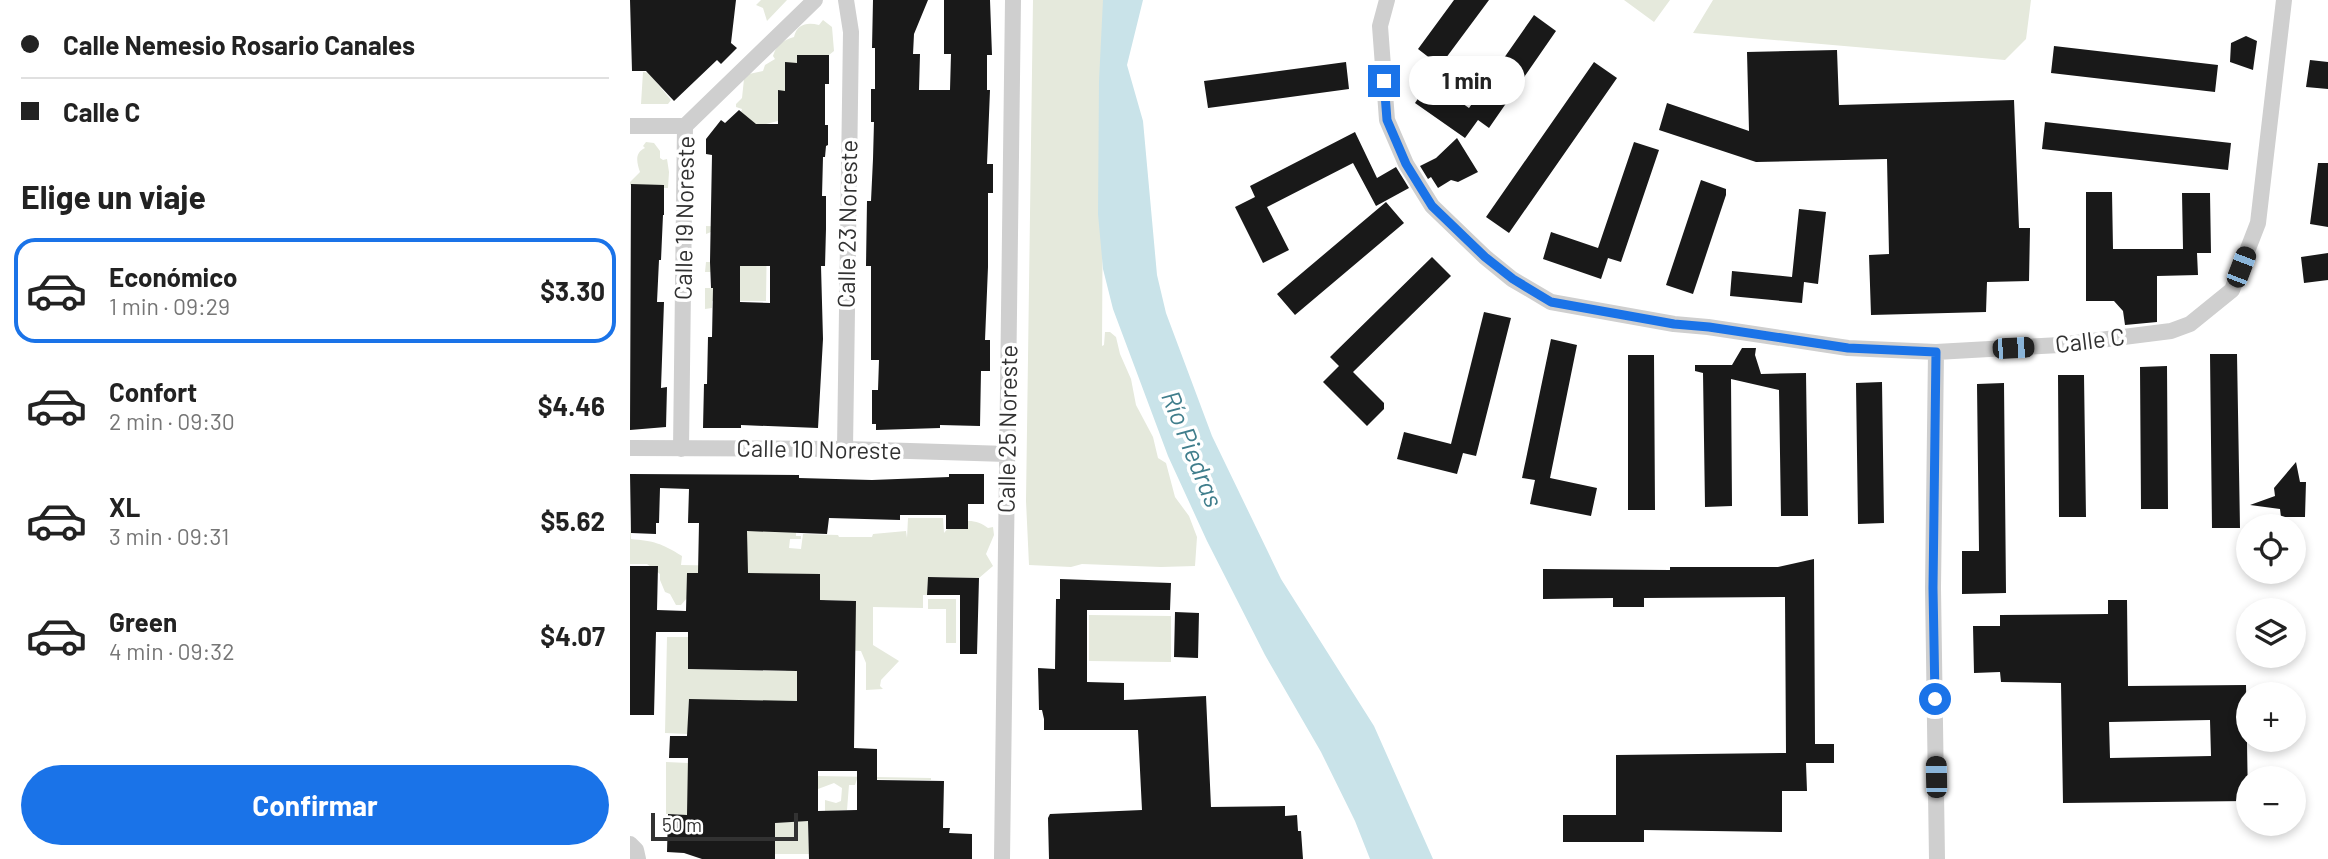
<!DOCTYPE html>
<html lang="es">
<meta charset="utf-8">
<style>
body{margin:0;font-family:Barlow,sans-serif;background:#f6f6f6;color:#222;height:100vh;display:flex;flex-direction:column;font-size:26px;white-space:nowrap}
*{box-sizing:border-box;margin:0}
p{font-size:23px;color:#767676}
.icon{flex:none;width:38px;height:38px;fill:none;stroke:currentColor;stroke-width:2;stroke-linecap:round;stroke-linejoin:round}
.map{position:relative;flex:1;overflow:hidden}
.sheet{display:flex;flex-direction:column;background:#fff;width:630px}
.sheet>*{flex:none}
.top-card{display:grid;align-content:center;height:154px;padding:0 21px;background:#fff}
.fabs{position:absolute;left:1606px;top:514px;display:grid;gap:14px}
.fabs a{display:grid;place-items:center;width:70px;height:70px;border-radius:50%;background:#fff;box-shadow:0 4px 10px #0003;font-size:35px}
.scale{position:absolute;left:21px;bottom:18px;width:147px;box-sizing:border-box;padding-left:7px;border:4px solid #323232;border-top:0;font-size:19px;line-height:24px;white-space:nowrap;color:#323232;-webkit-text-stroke:5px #fff;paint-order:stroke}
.end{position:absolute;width:32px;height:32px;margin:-16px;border:9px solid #1a73e8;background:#fff;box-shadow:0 0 0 4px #fff}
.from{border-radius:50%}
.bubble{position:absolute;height:49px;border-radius:24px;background:#fff;box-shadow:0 4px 10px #0003;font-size:23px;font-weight:700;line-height:49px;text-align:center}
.car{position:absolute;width:21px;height:42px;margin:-21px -10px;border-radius:9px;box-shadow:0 0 5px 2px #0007;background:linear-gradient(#222 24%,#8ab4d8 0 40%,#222 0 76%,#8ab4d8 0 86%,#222 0)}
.top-card b{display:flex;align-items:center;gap:24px;height:66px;font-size:26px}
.top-card b+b{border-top:2px solid #e0e0e0}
.top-card i{width:18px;height:18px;background:#222}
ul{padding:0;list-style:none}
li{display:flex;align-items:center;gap:21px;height:105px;margin:0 14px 10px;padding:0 7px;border:4px solid transparent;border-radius:21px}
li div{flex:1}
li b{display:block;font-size:26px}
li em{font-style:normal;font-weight:700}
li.current{border-color:#1a73e8}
li>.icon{width:63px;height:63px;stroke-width:1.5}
h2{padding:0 21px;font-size:32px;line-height:84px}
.primary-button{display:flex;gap:14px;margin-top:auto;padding:14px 21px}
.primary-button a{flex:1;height:80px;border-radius:42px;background:#1a73e8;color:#fff;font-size:28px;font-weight:700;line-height:80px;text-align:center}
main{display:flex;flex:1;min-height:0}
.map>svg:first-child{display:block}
.green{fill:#e5e9dc}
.water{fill:#c9e3e9}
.building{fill:#191919;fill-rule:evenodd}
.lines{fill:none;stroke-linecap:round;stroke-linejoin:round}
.street{stroke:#cfcfcf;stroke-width:16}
.route{stroke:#1a73e8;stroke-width:9}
.labels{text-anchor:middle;stroke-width:7;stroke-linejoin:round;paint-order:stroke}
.street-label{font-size:24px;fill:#323232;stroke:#fff}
.water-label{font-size:26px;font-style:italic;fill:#407e8c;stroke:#fff}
</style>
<main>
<section class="sheet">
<div class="top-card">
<b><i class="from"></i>Calle Nemesio Rosario Canales</b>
<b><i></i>Calle C</b>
</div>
<h2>Elige un viaje</h2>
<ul>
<li class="current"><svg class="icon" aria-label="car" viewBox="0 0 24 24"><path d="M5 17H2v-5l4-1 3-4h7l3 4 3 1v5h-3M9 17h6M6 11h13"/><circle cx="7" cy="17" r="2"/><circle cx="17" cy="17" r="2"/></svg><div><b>Económico</b><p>1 min · 09:29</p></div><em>$3.30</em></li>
<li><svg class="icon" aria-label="car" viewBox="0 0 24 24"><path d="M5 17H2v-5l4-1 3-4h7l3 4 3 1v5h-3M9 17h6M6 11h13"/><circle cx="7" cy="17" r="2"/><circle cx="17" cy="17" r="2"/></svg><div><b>Confort</b><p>2 min · 09:30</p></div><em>$4.46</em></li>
<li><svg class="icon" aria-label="car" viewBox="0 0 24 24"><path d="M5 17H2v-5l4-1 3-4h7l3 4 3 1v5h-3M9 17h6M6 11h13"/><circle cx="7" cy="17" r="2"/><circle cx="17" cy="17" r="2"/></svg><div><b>XL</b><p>3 min · 09:31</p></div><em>$5.62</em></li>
<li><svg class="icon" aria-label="car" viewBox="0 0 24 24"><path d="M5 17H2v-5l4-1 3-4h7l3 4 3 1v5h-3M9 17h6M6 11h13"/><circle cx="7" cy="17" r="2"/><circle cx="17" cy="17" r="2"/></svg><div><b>Green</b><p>4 min · 09:32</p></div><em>$4.07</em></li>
</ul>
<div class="primary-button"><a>Confirmar</a></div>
</section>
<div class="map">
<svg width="1698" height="859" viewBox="0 0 1698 859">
<rect width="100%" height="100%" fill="#fff"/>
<path class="green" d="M 131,0 L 157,0 L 137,21 L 133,8 L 126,5 Z
M 403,0 L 474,0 L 472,346 L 474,345 L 475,332 L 480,332 L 486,337 L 490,354 L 501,379 L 506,405 L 523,437 L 528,458 L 536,463 L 545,497 L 559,516 L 567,537 L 565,566 L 531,567 L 452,564 L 441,567 L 399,565 L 396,501 Z
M 994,0 L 1040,0 L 1024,22 Z
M 1083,0 L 1401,0 L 1396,39 L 1375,60 L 1063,33 Z
M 193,20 L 202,27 L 204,51 L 199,55 L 167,55 L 167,63 L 155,63 L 171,91 L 148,91 L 148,121 L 136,124 L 136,138 L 111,112 L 112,109 L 106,107 L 106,104 L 112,98 L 114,79 L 119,74 L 133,71 L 135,65 L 145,59 L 143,56 C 146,45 153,40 164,37 C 167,24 177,22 189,25 Z
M 13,72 L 22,73 L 22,77 L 41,100 L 38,104 L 11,104 Z
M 16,142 L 24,143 L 30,151 L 30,158 L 33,160 L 37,159 L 39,172 L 38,188 L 34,188 L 34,185 L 0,185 L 0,182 L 10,172 C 7,163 4,153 15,148 L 13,146 Z
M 76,226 L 137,228 L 136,301 L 82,301 L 82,308 L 75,309 L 75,288 L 109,288 L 81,272 L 75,272 L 76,262 L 120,263 L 81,232 L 76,234 Z
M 278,518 L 313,518 L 314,533 C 325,519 345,517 358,528 L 363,527 L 364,535 L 356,554 L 363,566 L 349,578 L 298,577 L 297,595 L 293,595 L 293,608 L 243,607 L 243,645 L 269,661 L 251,680 L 250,686 L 253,689 L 236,690 L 236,663 L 231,651 L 190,649 L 226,601 L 195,600 L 190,614 L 190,575 L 57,573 L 57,598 L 51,605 L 46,605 L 40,594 L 35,592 L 30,580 L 30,574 L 17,564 L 0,564 L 0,521 L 1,539 C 24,541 31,543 52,556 L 51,565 L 106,566 L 117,531 L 136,530 L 166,532 L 166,536 L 171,536 L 171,539 L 160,539 L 159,548 L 171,549 L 173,534 L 208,535 L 209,537 L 242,537 L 243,534 L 276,531 L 277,538 Z
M 298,599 L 326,599 L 326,643 L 316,643 L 316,609 L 298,609 Z
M 459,615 L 541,616 L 541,662 L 459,661 Z
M 37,637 L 58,637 L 59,669 L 156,671 L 178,641 L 167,674 L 167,697 L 177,698 L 176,731 L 59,699 L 58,734 L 35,733 Z
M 36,762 L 58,763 L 58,795 L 166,796 L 54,820 L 54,815 L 36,814 Z
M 188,776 L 301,778 L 301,780 L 227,779 L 225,785 L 219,785 L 217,810 L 195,811 L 195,800 L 206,803 L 211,801 L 212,788 L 204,783 L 188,789 Z
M 145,820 L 178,821 L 179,854 L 145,854 Z"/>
<path class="water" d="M 473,0 L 513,0 L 497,65 L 513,121 L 527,275 L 536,313 L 582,436 L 651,579 L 744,726 L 803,859 L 740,859 L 725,821 L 691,752 L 635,655 L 577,541 L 538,456 L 483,309 L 473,269 L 468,214 L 469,81 Z"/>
<path class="building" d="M 0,0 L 106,0 L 101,43 L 107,48 L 91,64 L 87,60 L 44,101 L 16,71 L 2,71 Z
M 243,0 L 298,0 L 284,34 L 283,54 L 290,54 L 289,90 L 320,90 L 321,54 L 314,54 L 314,0 L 360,0 L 362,55 L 357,55 L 357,90 L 360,90 L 357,164 L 363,164 L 363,193 L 358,193 L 358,267 L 355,340 L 360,340 L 360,371 L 351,371 L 350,426 L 310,425 L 310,428 L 246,430 L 246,424 L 242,424 L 242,390 L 248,390 L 249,360 L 241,360 L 241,266 L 236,266 L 237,201 L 241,201 L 243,159 L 244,122 L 241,122 L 241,89 L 245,89 L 245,48 L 242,48 Z
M 824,0 L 859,0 L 810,66 L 788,49 Z
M 904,15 L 926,31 L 859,128 L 848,120 L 835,138 L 785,103 L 800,81 L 839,108 Z
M 1616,36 L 1627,41 L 1623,70 L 1600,62 L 1601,43 Z
M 1424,46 L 1588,65 L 1585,92 L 1421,73 Z
M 1207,50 L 1209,105 L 1384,100 L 1389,228 L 1400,228 L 1399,281 L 1357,282 L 1356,312 L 1241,315 L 1239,255 L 1259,254 L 1257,159 L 1126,162 L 1029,130 L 1037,103 L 1119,131 L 1117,52 Z
M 167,55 L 199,55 L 199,84 L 195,84 L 195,125 L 198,125 L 198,145 L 196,146 L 195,157 L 193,157 L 192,196 L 196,196 L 196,229 L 195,266 L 191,266 L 193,339 L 188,428 L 111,425 L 111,428 L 73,428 L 74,384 L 77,384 L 78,337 L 82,337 L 83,288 L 81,288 L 80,262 L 82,155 L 76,154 L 76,139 L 91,120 L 95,123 L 109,110 L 126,124 L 148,124 L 148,90 L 155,91 L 155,62 L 167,63 ZM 110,266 L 140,266 L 140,303 L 110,302 Z
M 1680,60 L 1698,62 L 1698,89 L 1676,87 Z
M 716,62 L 719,89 L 578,108 L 574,81 Z
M 964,62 L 987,78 L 879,233 L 856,217 Z
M 1415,122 L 1601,143 L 1598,170 L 1412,149 Z
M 725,132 L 747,178 L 766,167 L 779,188 L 746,206 L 723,163 L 637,207 L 659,250 L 633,263 L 605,207 L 625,197 L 620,186 Z
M 827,138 L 848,172 L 828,182 L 821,180 L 808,188 L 801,177 L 798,179 L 790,166 L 806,158 Z
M 1004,142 L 1029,150 L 991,262 L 978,258 L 971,279 L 913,259 L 921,232 L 968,248 Z
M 1688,163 L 1698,163 L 1698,227 L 1680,224 Z
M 1071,180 L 1096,189 L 1096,195 L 1063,294 L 1036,285 Z
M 1,184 L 34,185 L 34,215 L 33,215 L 31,260 L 29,260 L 27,302 L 34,302 L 31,388 L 37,387 L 36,427 L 0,430 Z
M 1456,192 L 1482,192 L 1483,249 L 1553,249 L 1552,193 L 1580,193 L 1581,253 L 1567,253 L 1568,275 L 1527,276 L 1527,322 L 1495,325 L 1493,311 L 1484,301 L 1456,301 Z
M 756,202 L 774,223 L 665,315 L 647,294 Z
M 1169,209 L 1196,212 L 1188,284 L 1174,282 L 1172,303 L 1100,296 L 1102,271 L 1162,277 Z
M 1698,253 L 1698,280 L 1674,283 L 1671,257 Z
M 802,257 L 821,276 L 723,372 L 754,403 L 754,409 L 737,426 L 693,382 L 709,366 L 700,357 Z
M 854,312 L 881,318 L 846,456 L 833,453 L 827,474 L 767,459 L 774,432 L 821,444 Z
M 921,339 L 947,345 L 920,478 L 967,488 L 961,516 L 900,504 L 905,480 L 892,478 Z
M 1112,348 L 1126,348 L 1125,355 L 1131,374 L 1176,373 L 1178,516 L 1151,516 L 1149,390 L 1101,379 L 1102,506 L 1075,507 L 1073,373 L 1065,371 L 1065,365 L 1102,365 Z
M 1580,354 L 1607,354 L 1610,528 L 1582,528 Z
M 998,355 L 1024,355 L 1025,510 L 998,510 Z
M 1537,366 L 1538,509 L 1511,509 L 1510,367 Z
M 1428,375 L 1454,375 L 1456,517 L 1429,517 Z
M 1252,382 L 1254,523 L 1228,524 L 1226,383 Z
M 1374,383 L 1376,593 L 1332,594 L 1332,551 L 1349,551 L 1347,384 Z
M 1666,462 L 1670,482 L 1676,482 L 1675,517 L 1651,517 L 1650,509 L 1620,505 L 1645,496 L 1644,488 Z
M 0,474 L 169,475 L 169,478 L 242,480 L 319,477 L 319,474 L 354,474 L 354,504 L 338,504 L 338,529 L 316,529 L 316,515 L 270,515 L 270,520 L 199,518 L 197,534 L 117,531 L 118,573 L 190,574 L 190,600 L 226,601 L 224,748 L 247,749 L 247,780 L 314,781 L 313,828 L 320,828 L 319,833 L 342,834 L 342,859 L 179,859 L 178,821 L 145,823 L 145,859 L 72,859 L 54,853 L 37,852 L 38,814 L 57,815 L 58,758 L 39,758 L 40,736 L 57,736 L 59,699 L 167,701 L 167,671 L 58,669 L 58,632 L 26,632 L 24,715 L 0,715 L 0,566 L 28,566 L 27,610 L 56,611 L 57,573 L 68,573 L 69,523 L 58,523 L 59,489 L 30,488 L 29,523 L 26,523 L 26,534 L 1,533 ZM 188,771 L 227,771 L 227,810 L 188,811 Z
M 1184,559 L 1185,744 L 1204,744 L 1204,763 L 1176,763 L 1177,791 L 1152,791 L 1152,832 L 1014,830 L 1014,842 L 933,842 L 933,815 L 986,815 L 986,755 L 1156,753 L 1155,597 L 1014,598 L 1014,607 L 983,607 L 983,598 L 913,599 L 913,569 L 1040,570 L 1040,567 L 1148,567 Z
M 298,577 L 349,578 L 347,654 L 330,654 L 330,595 L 297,595 Z
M 430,579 L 541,583 L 540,610 L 457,610 L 457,682 L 494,683 L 494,700 L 576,696 L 581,807 L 655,806 L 655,816 L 667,815 L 668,831 L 671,831 L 673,859 L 419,859 L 418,818 L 420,814 L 512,810 L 508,730 L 414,730 L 414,719 L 412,710 L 409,710 L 408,668 L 425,669 L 426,599 L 430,599 Z
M 1478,600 L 1497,600 L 1498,686 L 1616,685 L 1618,801 L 1433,803 L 1431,683 L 1371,682 L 1370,672 L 1344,673 L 1343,626 L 1370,626 L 1370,615 L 1478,614 ZM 1580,720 L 1581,756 L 1480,758 L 1479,722 Z
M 545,612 L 569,613 L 568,658 L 544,657 Z"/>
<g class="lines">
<path class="street" d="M 757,0 L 750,26 L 757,120 L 776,164 L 802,206 L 855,257 L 882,279 L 921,302 L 1044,324 L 1078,327 L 1218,348 L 1306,352 L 1430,345 L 1541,331 L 1560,324 L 1602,290 L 1628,223 L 1654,0
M 0,126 L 55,126
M 1306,352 L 1303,588 L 1307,859
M 0,448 L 215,449 L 377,454
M 51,449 L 55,126 L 185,0
M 215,449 L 221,32 L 216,0
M 0,844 L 6,850 L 8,859
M 372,859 L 383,0"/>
</g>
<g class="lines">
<path class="route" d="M 754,81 L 757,120 L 776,164 L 802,206 L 855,257 L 883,279 L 921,302 L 1044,324 L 1079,327 L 1218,348 L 1306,352 L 1303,588 L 1305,699"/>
</g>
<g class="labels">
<g class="street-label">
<text transform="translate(55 218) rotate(-89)" y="8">Calle 19 Noreste</text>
<text transform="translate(218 224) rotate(-89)" y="8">Calle 23 Noreste</text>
<text transform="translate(1460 341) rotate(-7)" y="8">Calle C</text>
<text transform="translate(378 429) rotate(-89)" y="8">Calle 25 Noreste</text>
<text transform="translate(189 450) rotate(1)" y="8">Calle 10 Noreste</text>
</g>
<g class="water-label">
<text transform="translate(562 449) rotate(68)" y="9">Río Piedras</text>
</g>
</g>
</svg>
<div class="fabs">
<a><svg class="icon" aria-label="locate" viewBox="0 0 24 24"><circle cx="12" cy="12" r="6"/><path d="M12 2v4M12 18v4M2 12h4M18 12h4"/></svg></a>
<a><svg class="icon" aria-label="layers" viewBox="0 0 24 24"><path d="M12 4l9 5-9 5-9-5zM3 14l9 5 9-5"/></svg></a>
<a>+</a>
<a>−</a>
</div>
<div class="scale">50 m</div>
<i class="end from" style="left:1305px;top:699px"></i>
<i class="end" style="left:754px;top:81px"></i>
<div class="bubble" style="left:779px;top:56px;width:116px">1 min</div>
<i class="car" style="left:1611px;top:267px;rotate:21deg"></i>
<i class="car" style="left:1383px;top:348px;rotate:87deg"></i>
<i class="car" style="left:1306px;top:777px;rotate:359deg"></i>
</div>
</main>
